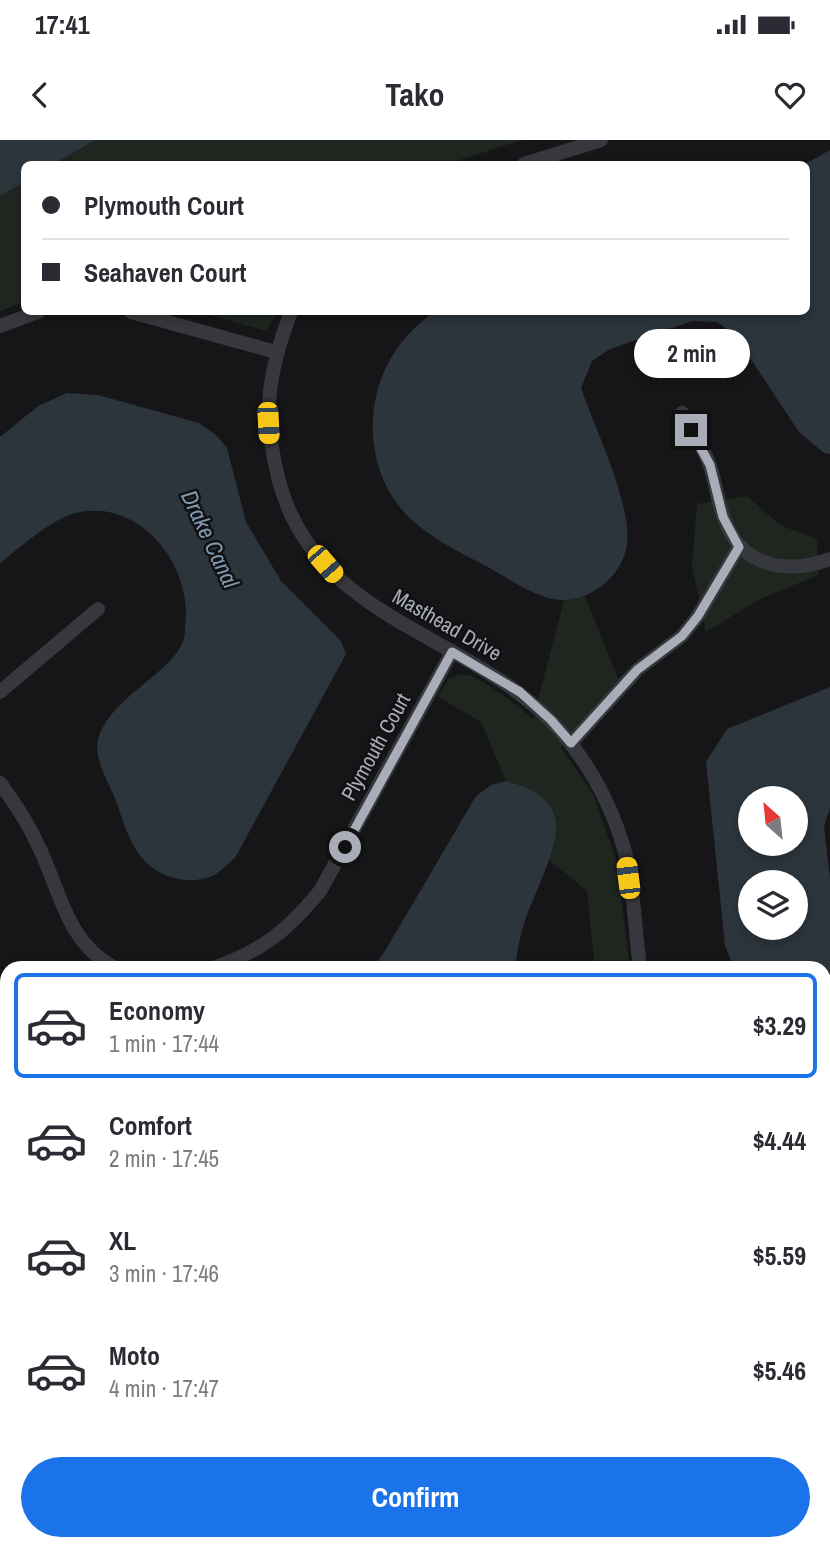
<!DOCTYPE html>
<meta charset="utf-8">
<style>
body{margin:0;font-family:"Archivo Narrow",sans-serif;background:#f2f2f3;color:#2b2b33;height:100vh;display:flex;flex-direction:column;font-size:26px;white-space:nowrap}
*{box-sizing:border-box;margin:0}
p{font-size:23px;color:#7c7c81}
.icon{flex:none;width:38px;height:38px;fill:none;stroke:currentColor;stroke-width:2;stroke-linecap:round;stroke-linejoin:round}
.map{position:relative;flex:1;overflow:hidden}
.side{position:absolute;left:0px;top:821px;width:831px;height:590px;display:flex;flex-direction:column;background:#fff;border-radius:21px 21px 0 0;box-shadow:0 4px 10px #0003}
.side>*{flex:none}
.hud{position:absolute;left:21px;top:21px;width:789px;height:154px;border-radius:10px;box-shadow:0 4px 10px #0003;display:grid;align-content:center;height:154px;padding:0 21px;background:#fff}
.needle{width:46px;rotate:333deg}
.fabs{position:absolute;left:738px;top:646px;display:grid;gap:14px}
.fabs a{display:grid;place-items:center;width:70px;height:70px;border-radius:50%;background:#fff;box-shadow:0 4px 10px #0003;font-size:35px}
.end{position:absolute;width:32px;height:32px;margin:-16px;border:9px solid #a8adb8;background:#111;box-shadow:0 0 0 4px #111}
.from{border-radius:50%}
.bubble{position:absolute;height:49px;border-radius:24px;background:#fff;box-shadow:0 4px 10px #0003;font-size:23px;font-weight:700;line-height:49px;text-align:center}
.car{position:absolute;width:21px;height:42px;margin:-21px -10px;border-radius:9px;box-shadow:0 0 5px 2px #0007;background:linear-gradient(#f5c518 24%,#345 0 40%,#f5c518 0 76%,#345 0 86%,#f5c518 0)}
.hud b{display:flex;align-items:center;gap:24px;height:66px;font-size:26px}
.hud b+b{border-top:2px solid #e1e1e2}
.hud i{width:18px;height:18px;background:#2b2b33}
ul{padding:12px 0 0;list-style:none}
li{display:flex;align-items:center;gap:21px;height:105px;margin:0 14px 10px;padding:0 7px;border:4px solid transparent;border-radius:10px}
li div{flex:1}
li b{display:block;font-size:26px}
li em{font-style:normal;font-weight:700}
li.on{border-color:#1a73e8}
li>.icon{width:63px;height:63px;stroke-width:1.5}
.button{display:flex;gap:14px;margin-top:auto;padding:14px 21px}
.button a{flex:1;height:80px;border-radius:42px;background:#1a73e8;color:#fff;font-size:28px;font-weight:700;line-height:80px;text-align:center}
.status{display:flex;justify-content:space-between;align-items:center;height:49px;padding:0 35px;background:#fff;direction:ltr}
.status svg{height:19px;fill:currentColor}
header{display:flex;justify-content:space-between;align-items:center;height:91px;padding:0 21px;background:#fff;font-size:32px;font-weight:700}
.map>svg:first-child{display:block}
.green{fill:#1e261f}
.water{fill:#2c353c;fill-rule:evenodd}
.lines{fill:none;stroke-linecap:round;stroke-linejoin:round}
.minor{stroke:#37383d;stroke-width:14}
.route{stroke:#a8adb8;stroke-width:9}
.labels{text-anchor:middle;stroke-width:5;stroke-linejoin:round;paint-order:stroke}
.street-label{font-size:21px;fill:#a8adb8;stroke:#111113}
.water-label{font-size:23px;font-style:italic;fill:#7f9bb3;stroke:#111113}
</style>
<div class="status"><b>17:41</b><svg viewBox="0 0 49 12"><path d="M0 12V9h3v3zM5 12V6h3v6zM10 12V3h3v9zM15 12V0h3v12zM26 1h20v11H26zM47 4h2v5h-2z"/></svg></div>
<header><svg class="icon" aria-label="back" viewBox="0 0 24 24"><path d="M15 5l-7 7 7 7"/></svg>Tako<svg class="icon" aria-label="heart" viewBox="0 0 24 24"><path d="M12 20l-8-8c-3-5 5-10 8-4 3-6 11-1 8 4z"/></svg></header>
<div class="map">
<svg width="830" height="1409" viewBox="0 0 830 1409">
<rect width="100%" height="100%" fill="#161618"/>
<path class="green" d="M 95,0 L 522,0 L 447,24 L 54,24 Z
M 24,42 L 24,162 L 0,171 L 0,56 Z
M 199,172 L 278,172 L 266,191 Z
M 747,356 L 780,385 L 817,399 L 818,435 L 760,459 L 706,492 L 692,426 L 697,364 Z
M 585,456 L 619,541 L 561,608 L 593,654 L 617,722 L 630,828 L 595,828 L 587,751 L 548,719 C 564,676 551,652 506,641 L 481,582 L 438,557 L 448,539 C 456,536 463,533 471,536 C 489,543 518,566 533,579 L 564,460 Z
M 0,1053 L 7,1059 L 7,1108 L 0,1117 Z"/>
<path class="water" d="M 0,0 L 95,0 L 54,24 L 24,24 L 24,42 L 0,56 Z
M 830,10 L 830,314 L 824,313 L 799,292 L 735,195 L 717,182 L 692,181 L 610,209 L 592,221 L 581,248 C 595,288 632,365 627,404 C 623,434 595,458 565,460 C 539,461 510,439 488,427 C 461,413 434,400 412,380 C 365,338 361,260 396,210 C 406,195 420,183 433,172 L 807,172 L 807,24 L 805,24 Z
M 67,253 L 98,255 L 199,283 L 216,295 L 227,308 L 246,382 L 281,441 L 341,501 L 346,514 L 235,718 C 228,723 219,734 210,737 C 182,746 152,735 136,710 C 126,694 121,673 114,656 C 107,641 92,613 99,596 C 114,555 168,536 183,502 C 185,498 185,491 185,486 C 194,429 143,360 80,372 C 54,376 21,407 0,423 L 0,297 L 38,266 Z
M 830,547 L 830,668 L 824,686 L 830,739 L 830,947 L 824,944 L 824,828 L 734,828 L 725,805 L 706,622 L 727,589 ZM 751,658 L 796,658 L 796,704 L 751,704 ZM 796,742 L 796,788 L 751,788 L 751,742 Z
M 506,641 C 529,647 553,657 556,683 C 559,706 533,757 525,780 C 520,796 517,812 515,828 L 372,828 L 385,811 L 476,656 L 491,645 Z
M 0,850 L 7,861 L 7,1059 L 0,1053 Z
M 824,1149 L 830,1150 L 830,1409 L 689,1409 L 680,1404 L 824,1404 Z
M 273,1404 L 430,1404 L 425,1409 L 270,1409 Z"/>
<g class="lines">
<path class="minor" d="M 524,24 L 601,0
M 131,172 L 276,212
M 291,172 C 268,232 262,273 278,337 C 315,490 488,493 571,604 C 596,636 614,673 625,712 C 634,748 635,791 640,828
M 0,186 L 38,172
M 682,273 C 691,290 704,308 710,326 C 716,343 717,361 724,378 C 741,427 785,435 830,419
M 0,552 L 98,469
M 571,603 L 637,530 L 682,496 L 698,476 L 739,407
M 0,643 C 14,662 27,681 37,703 C 60,748 65,802 115,828
M 213,828 C 262,811 287,791 320,751 L 452,512
M 824,1042 L 830,1044
M 0,1165 L 7,1170
M 169,1409 L 174,1404"/>
</g>
<g class="lines">
<path class="route" d="M 345,707 L 452,512 L 520,552 L 551,580 L 571,603 L 637,530 L 682,496 L 698,476 L 739,407 L 723,377 L 710,325 L 691,290"/>
</g>
<g class="labels">
<g class="street-label">
<text transform="translate(447 485) rotate(30)" y="7">Masthead Drive</text>
<text transform="translate(376 607) rotate(-61)" y="7">Plymouth Court</text>
</g>
<g class="water-label">
<text transform="translate(210 399) rotate(65)" y="8">Drake Canal</text>
</g>
</g>
</svg>
<div class="fabs">
<a><svg class="needle" viewBox="-14 -14 28 28"><path d="M0-13l5 13h-10z" fill="#e53935"/><path d="M0 13l5-13h-10z" fill="#7c7c81"/></svg></a>
<a><svg class="icon" aria-label="layers" viewBox="0 0 24 24"><path d="M12 4l9 5-9 5-9-5zM3 14l9 5 9-5"/></svg></a>
</div>
<i class="end from" style="left:345px;top:707px"></i>
<i class="end" style="left:691px;top:290px"></i>
<div class="bubble" style="left:634px;top:189px;width:116px">2 min</div>
<i class="car" style="left:268px;top:283px;rotate:177deg"></i>
<i class="car" style="left:325px;top:424px;rotate:139deg"></i>
<i class="car" style="left:628px;top:738px;rotate:353deg"></i>
<div class="hud">
<b><i class="from"></i>Plymouth Court</b>
<b><i></i>Seahaven Court</b>
</div>
<section class="side">
<ul>
<li class="on"><svg class="icon" aria-label="car" viewBox="0 0 24 24"><path d="M5 17H2v-5l4-1 3-4h7l3 4 3 1v5h-3M9 17h6M6 11h13"/><circle cx="7" cy="17" r="2"/><circle cx="17" cy="17" r="2"/></svg><div><b>Economy</b><p>1 min · 17:44</p></div><em>$3.29</em></li>
<li><svg class="icon" aria-label="car" viewBox="0 0 24 24"><path d="M5 17H2v-5l4-1 3-4h7l3 4 3 1v5h-3M9 17h6M6 11h13"/><circle cx="7" cy="17" r="2"/><circle cx="17" cy="17" r="2"/></svg><div><b>Comfort</b><p>2 min · 17:45</p></div><em>$4.44</em></li>
<li><svg class="icon" aria-label="car" viewBox="0 0 24 24"><path d="M5 17H2v-5l4-1 3-4h7l3 4 3 1v5h-3M9 17h6M6 11h13"/><circle cx="7" cy="17" r="2"/><circle cx="17" cy="17" r="2"/></svg><div><b>XL</b><p>3 min · 17:46</p></div><em>$5.59</em></li>
<li><svg class="icon" aria-label="car" viewBox="0 0 24 24"><path d="M5 17H2v-5l4-1 3-4h7l3 4 3 1v5h-3M9 17h6M6 11h13"/><circle cx="7" cy="17" r="2"/><circle cx="17" cy="17" r="2"/></svg><div><b>Moto</b><p>4 min · 17:47</p></div><em>$5.46</em></li>
</ul>
<div class="button"><a>Confirm</a></div>
</section>
</div>
